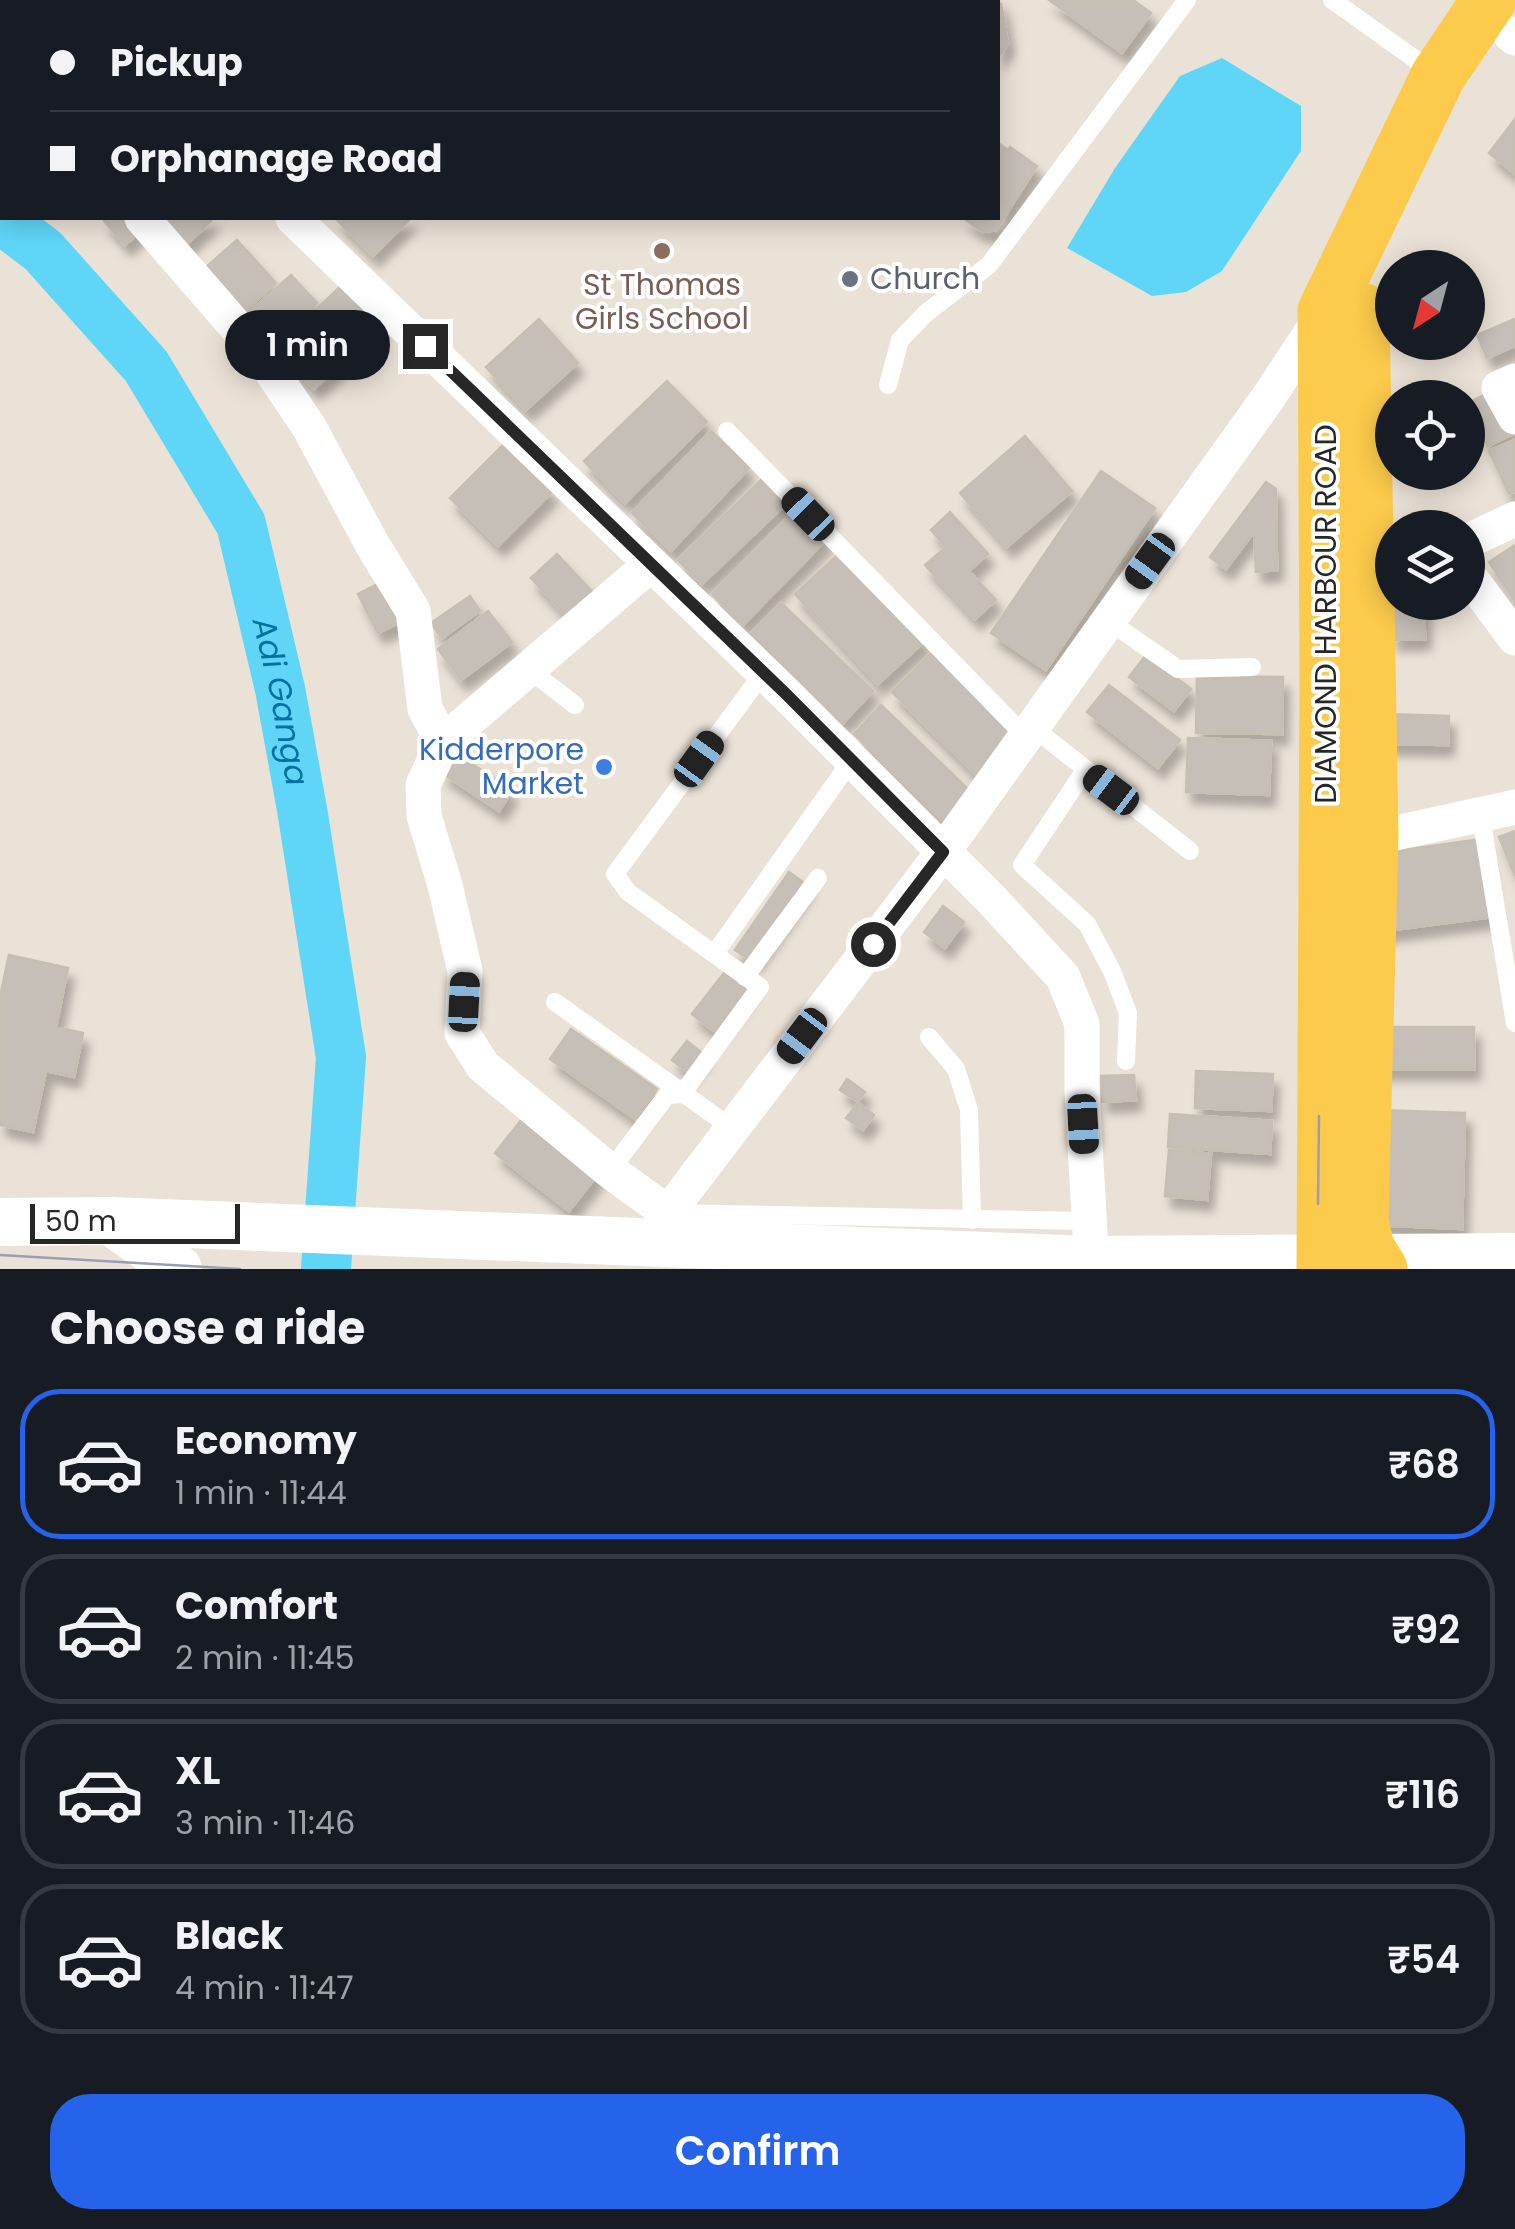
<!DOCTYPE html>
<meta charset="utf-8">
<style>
body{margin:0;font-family:Poppins,sans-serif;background:#242831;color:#f1f3f6;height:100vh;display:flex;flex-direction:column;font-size:38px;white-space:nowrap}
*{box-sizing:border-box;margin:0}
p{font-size:32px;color:#9ea1a6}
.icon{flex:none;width:55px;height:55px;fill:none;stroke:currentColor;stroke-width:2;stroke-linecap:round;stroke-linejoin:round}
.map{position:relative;height:1269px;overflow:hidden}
.side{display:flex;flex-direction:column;background:#171b24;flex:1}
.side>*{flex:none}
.guide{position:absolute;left:0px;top:0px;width:1000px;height:220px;box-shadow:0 5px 25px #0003;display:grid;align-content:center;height:220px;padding:0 50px;background:#171b24}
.needle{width:65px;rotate:216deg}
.buttons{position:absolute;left:1375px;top:250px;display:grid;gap:20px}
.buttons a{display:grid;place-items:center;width:110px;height:110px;border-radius:50%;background:#171b24;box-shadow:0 5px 25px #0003;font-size:50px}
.scale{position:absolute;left:30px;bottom:25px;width:210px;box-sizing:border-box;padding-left:10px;border:5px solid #272727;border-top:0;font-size:28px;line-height:35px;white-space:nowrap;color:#272727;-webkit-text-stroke:8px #fff;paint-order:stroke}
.end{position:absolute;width:45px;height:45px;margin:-22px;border:12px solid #272727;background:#fff;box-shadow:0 0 0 5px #fff}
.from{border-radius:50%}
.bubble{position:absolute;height:70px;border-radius:35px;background:#171b24;box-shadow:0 5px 25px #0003;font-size:32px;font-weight:600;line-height:70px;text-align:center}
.car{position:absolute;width:30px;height:60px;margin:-30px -15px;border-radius:12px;box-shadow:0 0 8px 2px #0007;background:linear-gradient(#222 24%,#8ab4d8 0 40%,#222 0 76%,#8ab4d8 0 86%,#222 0)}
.guide b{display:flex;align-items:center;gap:35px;height:95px;font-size:38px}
.guide b+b{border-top:2px solid #363941}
.guide i{width:25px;height:25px;background:#f1f3f6}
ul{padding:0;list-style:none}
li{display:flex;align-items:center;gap:30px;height:150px;margin:0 20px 15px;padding:0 30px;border:5px solid #363941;border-radius:40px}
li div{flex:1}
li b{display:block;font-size:38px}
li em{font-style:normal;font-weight:600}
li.active{border-color:#2563eb}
li>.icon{width:90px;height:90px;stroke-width:1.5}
h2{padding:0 50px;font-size:45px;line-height:120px}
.cta{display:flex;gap:20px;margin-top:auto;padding:20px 50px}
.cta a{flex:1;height:115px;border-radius:40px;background:#2563eb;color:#fff;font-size:40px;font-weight:600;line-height:115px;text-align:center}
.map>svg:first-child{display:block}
.pitch{fill:#c8f088}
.water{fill:#5fd6f8}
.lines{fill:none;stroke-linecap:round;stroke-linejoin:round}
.river{stroke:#5fd6f8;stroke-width:50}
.building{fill:#c6bfb7;stroke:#c6beb1;stroke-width:2.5;filter:url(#shadow)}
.lane{stroke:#fff;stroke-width:18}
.street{stroke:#fff;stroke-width:35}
.secondary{stroke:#fff;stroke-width:48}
.primary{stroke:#fccb4c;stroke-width:55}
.tram{stroke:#9a9eb4;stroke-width:2.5}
.route{stroke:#272727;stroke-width:12}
.education-dot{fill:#8d6e63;stroke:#fff;stroke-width:4}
.worship-dot{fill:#6b7280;stroke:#fff;stroke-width:4}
.shop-dot{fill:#3f7fe0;stroke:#fff;stroke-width:4}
.labels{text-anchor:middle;stroke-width:8;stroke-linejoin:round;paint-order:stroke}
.worship-label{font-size:30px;fill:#5b616d;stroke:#fff;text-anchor:start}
.education-label{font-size:30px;fill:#785e54;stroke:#fff}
.street-label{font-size:30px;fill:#272727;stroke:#fff}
.shop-label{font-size:30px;fill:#366cbe;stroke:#fff;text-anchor:end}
.water-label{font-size:32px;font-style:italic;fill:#0270a0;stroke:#fff}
</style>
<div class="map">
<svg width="1515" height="1269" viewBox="0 0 1515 1269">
<defs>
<filter id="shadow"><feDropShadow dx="6" dy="11" stdDeviation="5" flood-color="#0004"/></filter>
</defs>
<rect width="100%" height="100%" fill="#ebe2d7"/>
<path class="pitch" d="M 635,0 L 897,0 L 639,2 Z"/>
<path class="water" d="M 1222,58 L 1301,106 L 1301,151 L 1222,271 L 1186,292 L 1152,296 L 1067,248 L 1115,168 L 1180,76 Z"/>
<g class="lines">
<path class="river" id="s1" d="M 0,218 L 43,251 L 146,366 L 241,524 L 280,689 L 302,809 L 341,1057 L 326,1269"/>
</g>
<path class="building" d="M 503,0 L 580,0 L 582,2 L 505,2 Z
M 922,0 L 995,0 L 1001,4 L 1008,44 L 998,57 L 998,2 L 920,2 Z
M 1049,0 L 1133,0 L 1151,13 L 1122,53 Z
M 1515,119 L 1515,174 L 1489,153 Z
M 998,143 L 1008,150 L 1010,147 L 1037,166 L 996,230 L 983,232 L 963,218 L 998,218 Z
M 108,218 L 128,218 L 140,232 L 125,245 L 104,221 Z
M 157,218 L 214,218 L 185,246 Z
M 335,218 L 411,218 L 373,256 Z
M 237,240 L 276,283 L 245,311 L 206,267 Z
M 291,275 L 317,303 L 272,344 L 245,316 Z
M 343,284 L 383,325 L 314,389 L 275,348 Z
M 539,319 L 578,363 L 526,410 L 486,367 Z
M 1515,319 L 1515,346 L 1487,358 L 1477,335 Z
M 667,381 L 707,422 L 625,503 L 584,461 Z
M 1496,389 L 1515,433 L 1488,446 L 1468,403 Z
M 711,431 L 749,468 L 671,551 L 632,513 Z
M 1025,436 L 1072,491 L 1007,547 L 960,493 Z
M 1515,440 L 1515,492 L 1509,494 L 1489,451 Z
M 504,444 L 552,492 L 498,546 L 450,498 Z
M 1101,471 L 1155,508 L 1046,670 L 991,633 Z
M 761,480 L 785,505 L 702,584 L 678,560 Z
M 1266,482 L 1276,489 L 1277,570 L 1256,572 L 1254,532 L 1226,569 L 1210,557 Z
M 796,509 L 827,539 L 743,625 L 712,594 Z
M 950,512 L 988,554 L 969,571 L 996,600 L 975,619 L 925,565 L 946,547 L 931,530 Z
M 1515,545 L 1515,601 L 1489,562 Z
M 842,551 L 925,641 L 878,684 L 795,594 Z
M 557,554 L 600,600 L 574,624 L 531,578 Z
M 386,580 L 405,620 L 378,633 L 358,594 Z
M 470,596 L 480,611 L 442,638 L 431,623 Z
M 1392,602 L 1424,602 L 1425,639 L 1392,640 Z
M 781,603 L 873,691 L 843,723 L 750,634 Z
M 488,611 L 512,642 L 461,680 L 438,649 Z
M 933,651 L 1020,736 L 979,778 L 892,692 Z
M 1146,655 L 1191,689 L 1174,711 L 1129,677 Z
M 1197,676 L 1283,677 L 1282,734 L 1196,733 Z
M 1109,685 L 1180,740 L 1158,768 L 1087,712 Z
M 881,705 L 973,794 L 946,823 L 854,734 Z
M 1386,714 L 1449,716 L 1448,745 L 1386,744 Z
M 1188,738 L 1271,741 L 1269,795 L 1186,792 Z
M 456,753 L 512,791 L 499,811 L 442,773 Z
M 1515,831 L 1515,876 L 1499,837 Z
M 1482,839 L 1493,917 L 1384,931 L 1374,854 Z
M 789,872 L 807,885 L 753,962 L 735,950 Z
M 943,906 L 964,922 L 945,948 L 924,932 Z
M 9,955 L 68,968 L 56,1027 L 83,1033 L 74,1077 L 46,1071 L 33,1132 L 0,1125 L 0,997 Z
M 727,969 L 750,987 L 715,1032 L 692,1014 Z
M 1376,1027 L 1474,1027 L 1474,1069 L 1376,1069 Z
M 571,1029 L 657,1089 L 635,1119 L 550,1059 Z
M 687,1041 L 703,1054 L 688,1072 L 672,1060 Z
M 1196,1071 L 1273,1074 L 1271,1111 L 1195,1108 Z
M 1134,1075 L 1136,1100 L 1102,1102 L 1101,1076 Z
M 847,1079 L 865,1092 L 858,1102 L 840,1090 Z
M 858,1103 L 874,1115 L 863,1130 L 846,1118 Z
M 1379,1110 L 1465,1113 L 1462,1229 L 1375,1225 Z
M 526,1114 L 600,1172 L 569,1211 L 495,1153 Z
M 1170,1114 L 1272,1121 L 1270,1154 L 1168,1147 Z
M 1169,1150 L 1211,1154 L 1207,1200 L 1165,1196 Z"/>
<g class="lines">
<path class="lane" d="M 1332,0 L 1433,72
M 888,385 L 900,340 L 926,313 L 989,265 L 1187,0
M 727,431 L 1024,735
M 1107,620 L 1178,669 L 1252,667
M 527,668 L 575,705
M 1031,726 L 1190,851
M 1085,770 L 1022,865 L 1087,924 L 1112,971 L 1128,1013 L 1126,1061
M 1481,817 L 1515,1023
M 715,953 L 851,761
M 745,977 L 818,878
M 555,1002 L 732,1128
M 929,1037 L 956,1069 L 969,1110 L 972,1220
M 610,1171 L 667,1095 L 682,1094 L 760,987 L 628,892 L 615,874 L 763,673
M 668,1213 L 1088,1221"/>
<path class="street" d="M 71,0 L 74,2
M 1510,34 L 1515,38
M 142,218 L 259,353 L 309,427 L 372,544 L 413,611 L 425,709 L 443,742
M 293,218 L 786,694 L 991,899 L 1063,977 L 1082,1024 L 1082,1091 L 1092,1269
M 1515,381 L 1499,388 L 1515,417
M 1468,541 L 1515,519
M 650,565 L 443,742 L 423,785 L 424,816 L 445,885 L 465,971 L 462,1033 L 483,1066 L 610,1171 L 668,1213 L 943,852 L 1268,398 L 1322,316
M 1468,575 L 1515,638
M 1371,834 L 1391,834 L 1515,807"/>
<path class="secondary" d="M 111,1221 L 178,1269
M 0,1222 L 111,1221 L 1089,1260 L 1515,1257"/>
<path class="primary" d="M 1362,310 L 1371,834 L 1361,1221 L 1367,1248 L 1380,1269
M 1324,1269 L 1327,672 L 1325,311 L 1438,76 L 1489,0"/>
<path class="tram" d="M 1318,1204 L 1319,1116
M 0,1255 L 240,1269"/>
</g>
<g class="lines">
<path class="route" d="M 425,346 L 786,694 L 943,852 L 873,944"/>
</g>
<circle class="education-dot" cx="662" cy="251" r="10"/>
<circle class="worship-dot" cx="850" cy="279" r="10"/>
<circle class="shop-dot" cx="604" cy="767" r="10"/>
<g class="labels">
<g class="worship-label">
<text x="870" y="289">Church</text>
</g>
<g class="education-label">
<text x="662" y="295">St Thomas<tspan x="662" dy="34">Girls School</tspan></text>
</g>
<g class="street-label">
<text transform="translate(1326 614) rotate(-90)" y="10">DIAMOND HARBOUR ROAD</text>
</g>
<g class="shop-label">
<text x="584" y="760">Kidderpore<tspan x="584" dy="34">Market</tspan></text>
</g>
<g class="water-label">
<text dy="11" stroke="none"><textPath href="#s1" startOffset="575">Adi Ganga</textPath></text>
</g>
</g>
</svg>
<div class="buttons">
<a><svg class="needle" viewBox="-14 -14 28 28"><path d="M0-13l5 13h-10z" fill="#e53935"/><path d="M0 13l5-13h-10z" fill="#9ea1a6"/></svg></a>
<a><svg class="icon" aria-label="locate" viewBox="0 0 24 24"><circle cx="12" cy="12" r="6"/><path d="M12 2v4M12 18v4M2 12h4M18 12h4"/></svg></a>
<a><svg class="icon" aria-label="layers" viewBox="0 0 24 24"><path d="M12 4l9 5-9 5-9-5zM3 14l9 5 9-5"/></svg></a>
</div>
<div class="scale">50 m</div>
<i class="end from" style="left:873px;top:944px"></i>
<i class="end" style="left:425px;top:346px"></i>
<div class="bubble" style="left:225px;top:310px;width:165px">1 min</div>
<i class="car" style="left:808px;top:514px;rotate:316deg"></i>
<i class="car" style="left:1150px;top:561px;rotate:216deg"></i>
<i class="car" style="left:699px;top:759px;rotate:36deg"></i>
<i class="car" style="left:1111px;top:790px;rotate:307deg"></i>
<i class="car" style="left:464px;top:1002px;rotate:3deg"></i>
<i class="car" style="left:802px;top:1036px;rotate:217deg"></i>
<i class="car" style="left:1083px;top:1124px;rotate:177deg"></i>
<div class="guide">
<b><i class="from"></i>Pickup</b>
<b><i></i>Orphanage Road</b>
</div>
</div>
<section class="side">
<h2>Choose a ride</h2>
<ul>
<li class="active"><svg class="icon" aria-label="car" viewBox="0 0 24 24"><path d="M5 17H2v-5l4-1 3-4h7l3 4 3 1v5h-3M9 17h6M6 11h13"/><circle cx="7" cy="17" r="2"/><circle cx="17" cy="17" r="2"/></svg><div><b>Economy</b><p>1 min · 11:44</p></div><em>₹68</em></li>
<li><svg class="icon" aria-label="car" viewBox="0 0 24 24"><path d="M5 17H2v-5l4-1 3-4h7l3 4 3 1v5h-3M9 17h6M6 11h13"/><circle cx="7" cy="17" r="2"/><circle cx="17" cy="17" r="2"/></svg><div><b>Comfort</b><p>2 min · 11:45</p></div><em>₹92</em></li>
<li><svg class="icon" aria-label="car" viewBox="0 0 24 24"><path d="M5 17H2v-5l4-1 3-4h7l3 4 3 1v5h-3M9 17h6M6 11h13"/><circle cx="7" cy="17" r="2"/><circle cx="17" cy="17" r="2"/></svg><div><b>XL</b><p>3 min · 11:46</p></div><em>₹116</em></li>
<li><svg class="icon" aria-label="car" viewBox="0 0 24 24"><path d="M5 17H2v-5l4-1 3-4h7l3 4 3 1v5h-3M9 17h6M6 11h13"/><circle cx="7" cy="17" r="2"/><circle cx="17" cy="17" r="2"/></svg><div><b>Black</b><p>4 min · 11:47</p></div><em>₹54</em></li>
</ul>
<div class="cta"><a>Confirm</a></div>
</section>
